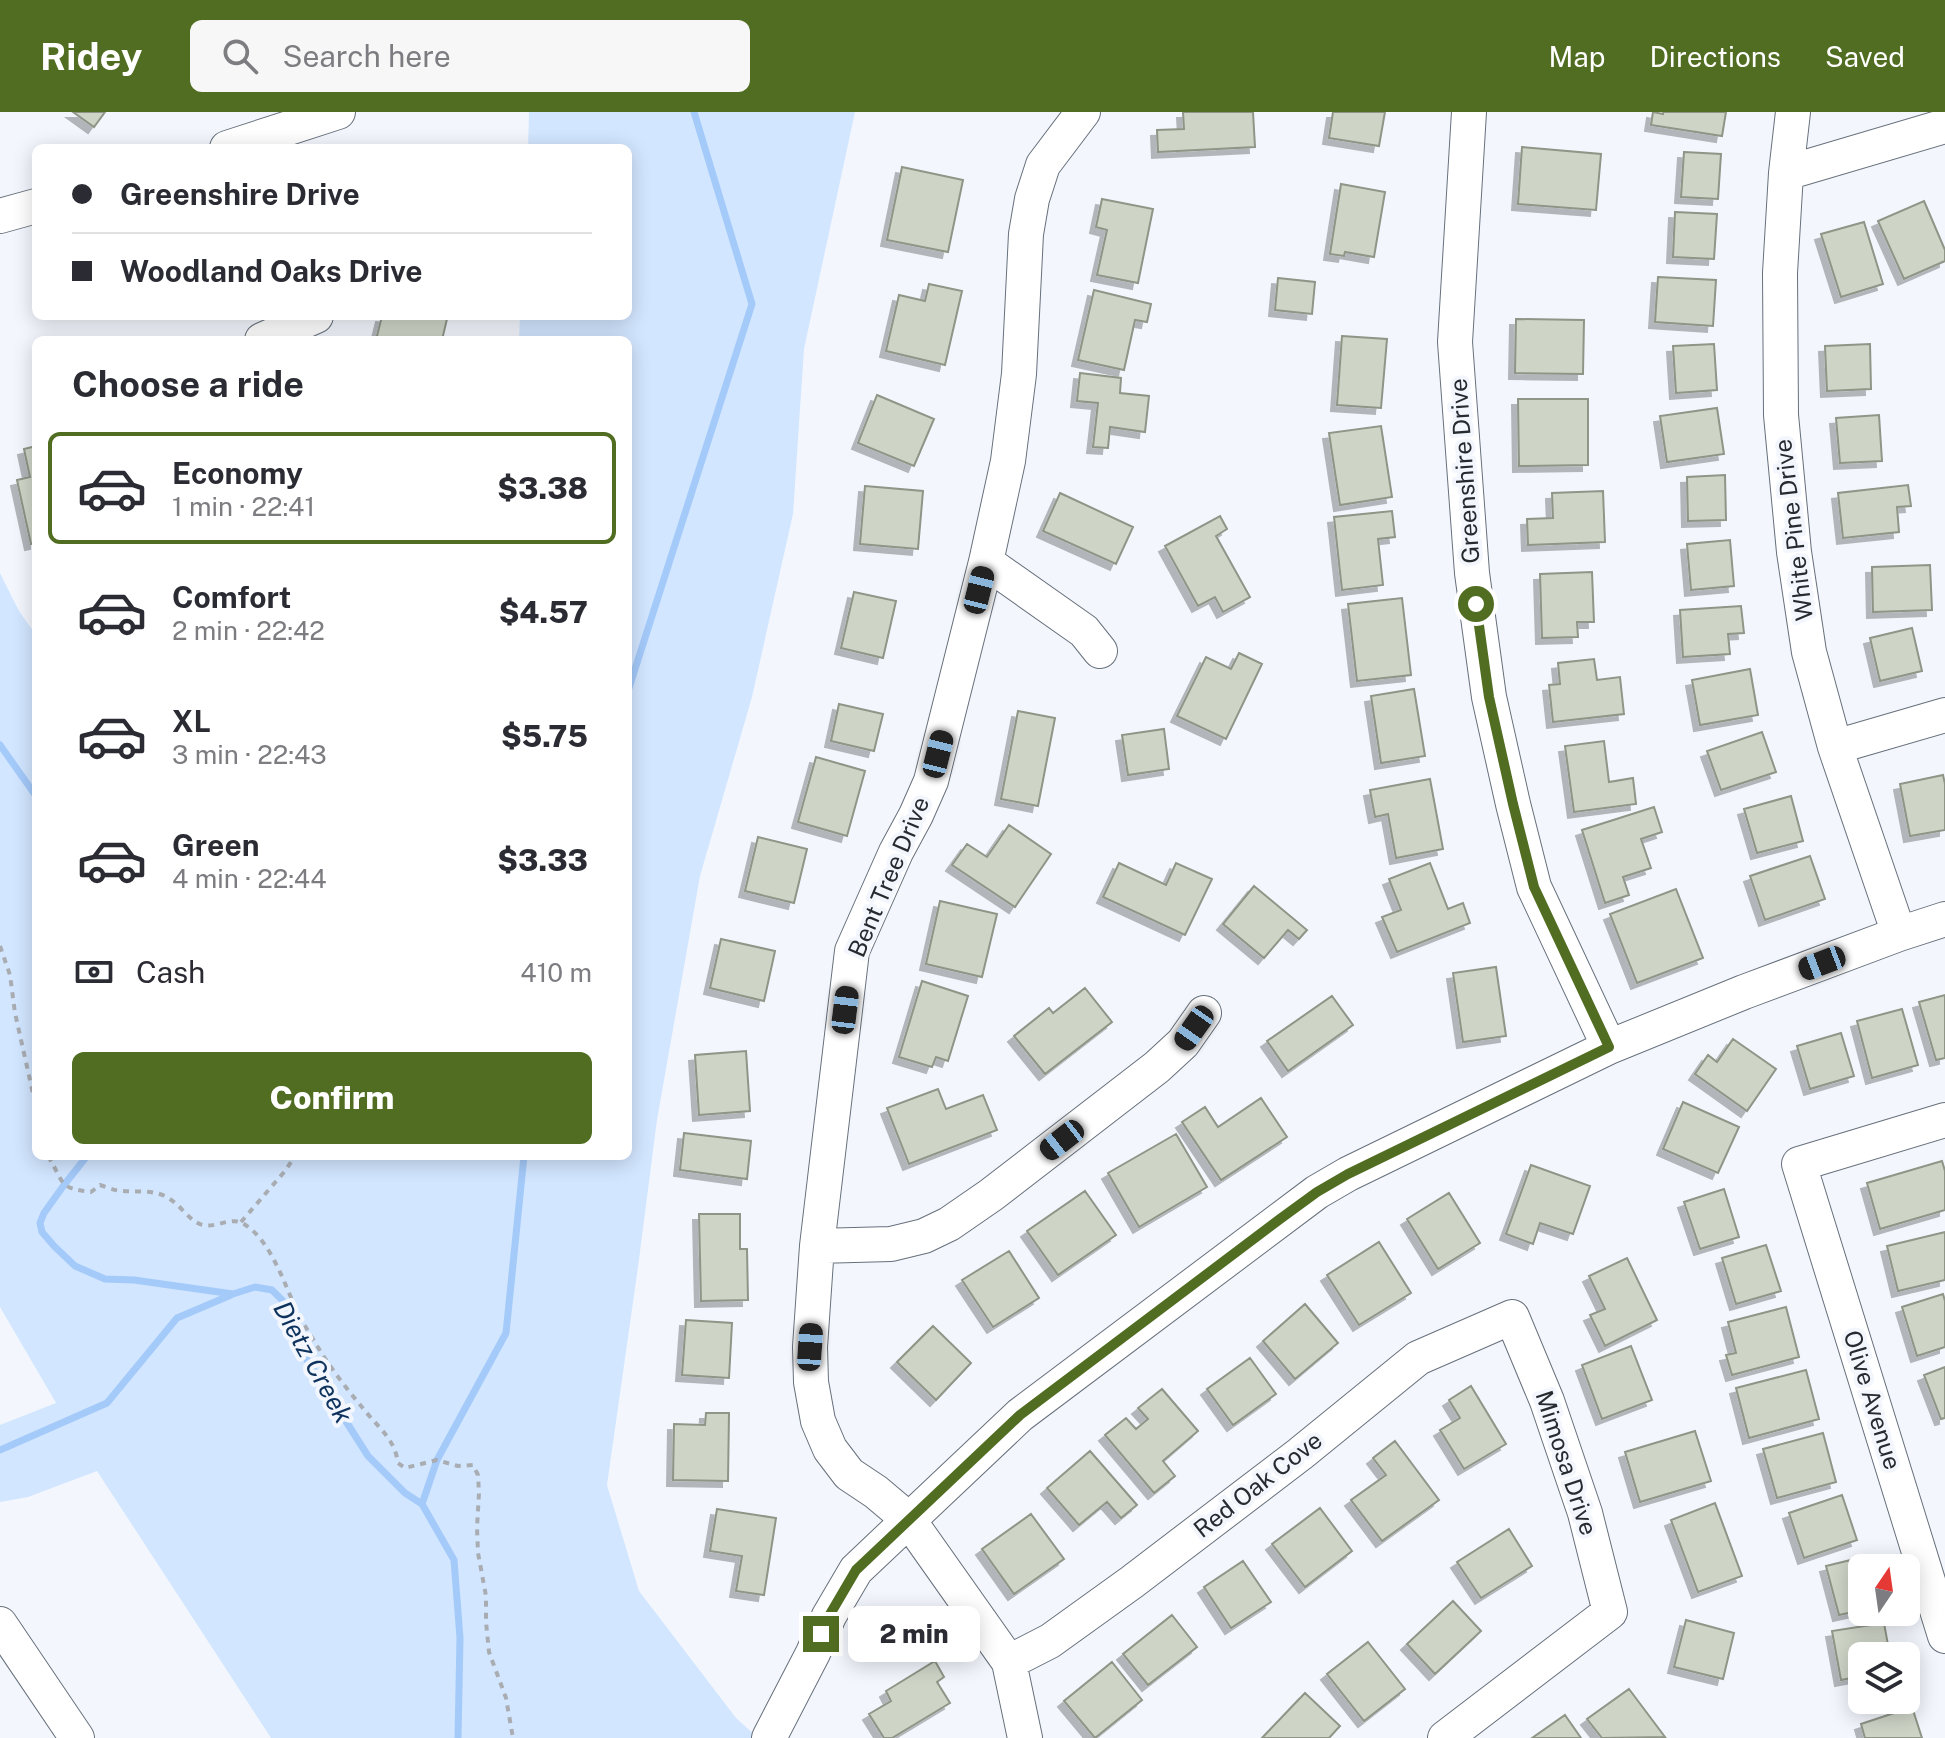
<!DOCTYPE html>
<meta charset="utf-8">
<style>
body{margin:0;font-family:"Public Sans",sans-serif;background:#f7f7f7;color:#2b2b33;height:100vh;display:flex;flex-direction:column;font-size:30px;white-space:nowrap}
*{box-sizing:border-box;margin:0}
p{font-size:26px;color:#7c7c81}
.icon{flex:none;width:44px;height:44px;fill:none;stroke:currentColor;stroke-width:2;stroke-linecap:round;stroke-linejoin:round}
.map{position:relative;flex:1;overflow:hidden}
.panel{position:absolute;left:32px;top:224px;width:600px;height:824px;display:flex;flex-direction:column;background:#fff;border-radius:12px;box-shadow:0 4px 20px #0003}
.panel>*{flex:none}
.hud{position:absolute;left:32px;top:32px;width:600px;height:176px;border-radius:12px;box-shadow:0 4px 20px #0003;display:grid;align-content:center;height:176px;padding:0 40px;background:#fff}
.needle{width:52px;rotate:13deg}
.controls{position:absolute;left:1848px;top:1442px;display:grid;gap:16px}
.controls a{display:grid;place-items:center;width:72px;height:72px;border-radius:12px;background:#fff;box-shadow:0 4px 20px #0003;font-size:40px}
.end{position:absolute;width:36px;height:36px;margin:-18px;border:10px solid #516d21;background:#fff;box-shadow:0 0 0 4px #fff}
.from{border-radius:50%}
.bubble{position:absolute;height:56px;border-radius:12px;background:#fff;box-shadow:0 4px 20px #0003;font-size:26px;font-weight:800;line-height:56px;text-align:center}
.car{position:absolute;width:24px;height:48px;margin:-24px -12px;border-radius:10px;box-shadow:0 0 6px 2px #0007;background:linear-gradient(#222 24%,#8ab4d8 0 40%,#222 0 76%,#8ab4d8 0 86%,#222 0)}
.hud b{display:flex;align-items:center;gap:28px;height:76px;font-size:30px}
.hud b+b{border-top:2px solid #e1e1e2}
.hud i{width:20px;height:20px;background:#2b2b33}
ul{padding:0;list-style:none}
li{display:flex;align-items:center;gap:24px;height:112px;margin:0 16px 12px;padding:0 24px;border:4px solid transparent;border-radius:12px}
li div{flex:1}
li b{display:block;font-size:30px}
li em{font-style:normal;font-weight:800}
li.on{border-color:#516d21}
li>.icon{width:72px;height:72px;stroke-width:1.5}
h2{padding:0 40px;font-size:36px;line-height:96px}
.pay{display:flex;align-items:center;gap:20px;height:88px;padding:0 40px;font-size:30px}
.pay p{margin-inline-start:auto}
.primary-button{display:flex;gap:16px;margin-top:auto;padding:16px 40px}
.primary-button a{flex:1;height:92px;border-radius:12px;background:#516d21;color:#fff;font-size:32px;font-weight:800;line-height:92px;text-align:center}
header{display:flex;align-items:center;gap:48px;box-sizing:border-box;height:112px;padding:0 40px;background:#516d21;color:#fff}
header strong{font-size:38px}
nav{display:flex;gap:44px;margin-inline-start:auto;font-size:28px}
.search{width:560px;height:72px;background:#f7f7f7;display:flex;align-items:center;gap:20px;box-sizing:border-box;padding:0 28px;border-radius:12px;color:#7c7c81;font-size:30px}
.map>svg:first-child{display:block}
.green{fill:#d2e6ff}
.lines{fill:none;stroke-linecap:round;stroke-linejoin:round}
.stream{stroke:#a4cafa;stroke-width:7}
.building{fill:#ced5c7;stroke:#8f9587;stroke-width:2;filter:url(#shadow)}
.minor-casing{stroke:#67707c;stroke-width:36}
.path{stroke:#a9adb2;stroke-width:4;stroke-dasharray:6 6;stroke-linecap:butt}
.minor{stroke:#fff;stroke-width:34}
.route{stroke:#516d21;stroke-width:10}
.labels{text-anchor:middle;stroke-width:8;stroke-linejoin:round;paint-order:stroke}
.street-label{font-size:24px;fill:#272b30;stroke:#f3f7fd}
.water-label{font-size:26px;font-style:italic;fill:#0d325d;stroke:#f3f7fd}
</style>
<header>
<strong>Ridey</strong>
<div class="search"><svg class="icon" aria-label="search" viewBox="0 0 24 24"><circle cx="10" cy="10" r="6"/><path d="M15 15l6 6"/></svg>Search here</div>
<nav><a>Map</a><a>Directions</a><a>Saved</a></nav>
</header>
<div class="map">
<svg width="1945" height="1626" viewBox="0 0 1945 1626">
<defs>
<filter id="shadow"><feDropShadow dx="-6" dy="6" stdDeviation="0" flood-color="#0004"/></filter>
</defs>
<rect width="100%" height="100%" fill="#f3f7fd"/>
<path class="green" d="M 529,0 L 855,0 L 804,237 L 793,402 L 752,585 L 700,764 L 657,1008 L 638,1155 L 607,1373 L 639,1479 L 736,1606 L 758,1626 L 271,1626 L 97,1359 L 28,1385 L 0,1390 L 0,1313 L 56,1291 L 0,1195 L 0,461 L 19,499 L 36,523 L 36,1044 L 628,1044 L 628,228 L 519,228 L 520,204 L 628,204 L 628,36 L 528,36 Z"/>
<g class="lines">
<path class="stream" d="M 628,579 L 752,192 L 694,0
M 0,633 L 36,684
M 87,1044 L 64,1073 L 44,1101 L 40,1111 L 42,1120 L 54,1134 L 75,1154 L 105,1167 L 134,1168 L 233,1182 L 255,1175 L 272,1178 L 283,1189 L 302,1240 L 368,1344 L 405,1381 L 422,1392 L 454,1448 L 460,1526 L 458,1626
M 0,1338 L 107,1291 L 177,1206 L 231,1183
M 422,1392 L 437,1348 L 506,1221 L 524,1044"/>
</g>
<path class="building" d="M 73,0 L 105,0 L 94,15 Z
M 1183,0 L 1253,0 L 1255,35 L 1158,40 L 1157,18 L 1184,17 Z
M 1333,0 L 1385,0 L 1379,34 L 1329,26 Z
M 1653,0 L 1663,2 L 1663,0 L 1726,0 L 1722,24 L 1651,13 Z
M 1522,35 L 1601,42 L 1596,98 L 1518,92 Z
M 1684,40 L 1721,42 L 1718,87 L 1681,85 Z
M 902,55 L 963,68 L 948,140 L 887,128 Z
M 1341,72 L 1385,80 L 1374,145 L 1345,140 L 1344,144 L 1330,142 Z
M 1102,87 L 1153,97 L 1138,171 L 1097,163 L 1107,118 L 1096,115 Z
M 1924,89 L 1945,138 L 1945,149 L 1904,167 L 1878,109 Z
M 1675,100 L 1717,102 L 1714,147 L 1673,145 Z
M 1864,110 L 1883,172 L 1841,185 L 1821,122 Z
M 1658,165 L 1716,168 L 1713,214 L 1655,210 Z
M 1278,166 L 1315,170 L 1312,202 L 1275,198 Z
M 929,172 L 962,179 L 945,253 L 886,239 L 899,183 L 925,189 Z
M 1094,178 L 1151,192 L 1147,210 L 1135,208 L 1124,258 L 1078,248 Z
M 382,204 L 401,206 L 401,204 L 439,204 L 447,207 L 442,228 L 426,226 L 426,228 L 376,228 Z
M 1516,207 L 1584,208 L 1583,262 L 1515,261 Z
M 1342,224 L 1387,227 L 1381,296 L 1337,293 Z
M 1714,232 L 1717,278 L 1676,281 L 1673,234 Z
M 1870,232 L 1871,277 L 1827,279 L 1825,234 Z
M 1080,261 L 1121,266 L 1120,281 L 1149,284 L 1145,320 L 1110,315 L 1108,336 L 1093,335 L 1098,291 L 1077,289 Z
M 877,283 L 934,307 L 914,354 L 858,331 Z
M 1518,287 L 1588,287 L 1588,353 L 1519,354 Z
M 1717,296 L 1724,342 L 1667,350 L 1660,304 Z
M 1879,303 L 1882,349 L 1840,351 L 1836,306 Z
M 1381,314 L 1392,385 L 1340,393 L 1329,321 Z
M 36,334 L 36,431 L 31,432 L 17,368 L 30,365 L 24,337 Z
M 1725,363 L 1726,408 L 1688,409 L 1687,365 Z
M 1908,373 L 1911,394 L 1897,395 L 1899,420 L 1843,426 L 1838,381 Z
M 865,374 L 923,379 L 918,437 L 860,432 Z
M 1603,379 L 1605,430 L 1528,433 L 1527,407 L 1553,406 L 1552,381 Z
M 1060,381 L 1133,415 L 1116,452 L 1043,419 Z
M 1392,399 L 1395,425 L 1378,427 L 1383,473 L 1342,478 L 1334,405 Z
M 1220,404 L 1227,417 L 1216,424 L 1250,485 L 1223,500 L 1215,485 L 1198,494 L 1165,434 Z
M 1730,428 L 1734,474 L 1691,478 L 1687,432 Z
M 1930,453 L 1932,498 L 1873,500 L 1872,455 Z
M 1592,460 L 1594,510 L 1577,510 L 1578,525 L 1542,526 L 1540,462 Z
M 854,480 L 896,489 L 883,546 L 841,536 Z
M 1402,486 L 1411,563 L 1357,569 L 1348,492 Z
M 1741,494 L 1744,521 L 1728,522 L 1730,542 L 1683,545 L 1680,498 Z
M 1912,516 L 1922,559 L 1880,569 L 1870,526 Z
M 1239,541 L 1262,552 L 1226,627 L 1177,604 L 1206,545 L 1231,557 Z
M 1594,547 L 1597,568 L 1620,565 L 1624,602 L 1553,610 L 1549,573 L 1560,572 L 1558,551 Z
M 1750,557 L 1758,603 L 1700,613 L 1692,568 Z
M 1414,577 L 1425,644 L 1381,651 L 1371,584 Z
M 839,592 L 883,602 L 874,639 L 831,629 Z
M 1018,599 L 1055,606 L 1038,694 L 1001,687 Z
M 1164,617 L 1169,657 L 1128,663 L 1122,623 Z
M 1762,620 L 1776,660 L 1721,678 L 1707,639 Z
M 1604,629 L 1609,670 L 1633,666 L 1636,692 L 1574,700 L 1565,634 Z
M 816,645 L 865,659 L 847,724 L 798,710 Z
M 1943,663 L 1945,672 L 1945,718 L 1910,724 L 1900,672 Z
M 1430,667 L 1443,737 L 1396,746 L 1388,702 L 1375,705 L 1370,678 Z
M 1791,684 L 1803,729 L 1757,741 L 1744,697 Z
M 1654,695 L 1662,720 L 1641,727 L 1651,756 L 1623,765 L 1629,783 L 1605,791 L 1582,718 Z
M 1009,713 L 1051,742 L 1015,795 L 952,753 L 967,732 L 987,745 Z
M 758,725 L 807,737 L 794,791 L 745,779 Z
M 1810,744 L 1825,787 L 1765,808 L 1750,764 Z
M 1119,751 L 1166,773 L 1176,751 L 1212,767 L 1185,823 L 1103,785 Z
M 1430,751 L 1448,797 L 1463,791 L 1470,811 L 1397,840 L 1382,805 L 1401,798 L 1389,767 Z
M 1254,774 L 1307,818 L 1299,827 L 1288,818 L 1264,846 L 1223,812 Z
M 1676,777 L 1703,846 L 1637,871 L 1610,802 Z
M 940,789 L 997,802 L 982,865 L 926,852 Z
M 721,827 L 775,839 L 764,889 L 710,876 Z
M 1496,855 L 1506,924 L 1463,930 L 1453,861 Z
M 922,869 L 968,884 L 948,949 L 936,945 L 932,955 L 899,945 Z
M 1085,876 L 1112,910 L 1045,962 L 1014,924 L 1049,896 L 1053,901 Z
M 1945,883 L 1945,946 L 1936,948 L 1919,890 Z
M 1332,884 L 1353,913 L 1288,959 L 1267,929 Z
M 1902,897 L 1918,953 L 1872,966 L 1857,909 Z
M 1841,921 L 1854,964 L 1810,977 L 1797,934 Z
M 1733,927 L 1776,957 L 1747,999 L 1695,962 L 1708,943 L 1717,950 Z
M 746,939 L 750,999 L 699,1003 L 695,943 Z
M 938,977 L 946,997 L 983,983 L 997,1018 L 909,1052 L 887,996 Z
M 1261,986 L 1287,1025 L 1221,1068 L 1182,1010 L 1205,995 L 1218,1015 Z
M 1683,990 L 1739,1015 L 1718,1061 L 1663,1037 Z
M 684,1021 L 751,1029 L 747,1067 L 680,1058 Z
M 1176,1022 L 1207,1075 L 1139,1115 L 1108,1061 Z
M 1942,1049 L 1945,1059 L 1945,1098 L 1880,1117 L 1867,1071 Z
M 1531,1053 L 1590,1074 L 1573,1122 L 1540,1111 L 1533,1132 L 1506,1122 Z
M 1724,1077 L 1739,1125 L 1700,1137 L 1684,1090 Z
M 1085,1079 L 1116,1123 L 1058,1163 L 1027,1119 Z
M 1449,1081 L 1480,1131 L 1438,1157 L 1407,1107 Z
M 699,1102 L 740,1102 L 740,1137 L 747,1137 L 748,1188 L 701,1189 Z
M 1945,1120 L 1945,1168 L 1898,1179 L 1887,1134 Z
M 1379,1130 L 1411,1181 L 1359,1213 L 1327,1163 Z
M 1766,1133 L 1781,1179 L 1736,1192 L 1722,1146 Z
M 1009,1139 L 1039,1186 L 993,1215 L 962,1168 Z
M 1627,1146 L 1657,1208 L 1605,1234 L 1590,1203 L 1605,1197 L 1589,1164 Z
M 1943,1182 L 1945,1189 L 1945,1235 L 1917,1244 L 1902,1195 Z
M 1305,1192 L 1338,1231 L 1295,1267 L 1263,1229 Z
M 1786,1195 L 1799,1245 L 1732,1263 L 1726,1243 L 1736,1241 L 1728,1210 Z
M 686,1208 L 732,1211 L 729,1266 L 682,1263 Z
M 933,1214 L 971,1251 L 936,1288 L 897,1250 Z
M 1631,1234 L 1652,1288 L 1602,1307 L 1582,1253 Z
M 1250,1246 L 1276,1282 L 1233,1313 L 1207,1277 Z
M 1945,1255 L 1945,1306 L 1941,1307 L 1924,1263 Z
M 1806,1258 L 1819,1307 L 1749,1326 L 1736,1276 Z
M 1471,1274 L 1506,1332 L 1464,1357 L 1440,1318 L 1460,1306 L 1449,1288 Z
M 1162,1277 L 1198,1319 L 1163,1349 L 1175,1364 L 1154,1381 L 1105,1323 L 1126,1306 L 1136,1317 L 1148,1307 L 1138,1296 Z
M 706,1301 L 729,1301 L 728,1369 L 673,1368 L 674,1312 L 705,1313 Z
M 1695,1319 L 1711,1369 L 1640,1390 L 1625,1340 Z
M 1823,1321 L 1836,1370 L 1777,1386 L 1763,1337 Z
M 1395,1329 L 1439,1388 L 1382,1429 L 1351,1388 L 1386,1363 L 1373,1346 Z
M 1090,1339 L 1137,1393 L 1121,1406 L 1107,1390 L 1079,1413 L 1047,1376 Z
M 1842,1383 L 1857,1428 L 1804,1446 L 1789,1401 Z
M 1715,1391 L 1742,1464 L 1698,1480 L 1671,1408 Z
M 1320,1396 L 1352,1439 L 1305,1475 L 1272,1432 Z
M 717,1397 L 776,1406 L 764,1483 L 736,1479 L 742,1444 L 710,1439 Z
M 1031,1402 L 1064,1447 L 1014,1482 L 982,1437 Z
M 1509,1417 L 1532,1454 L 1481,1486 L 1457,1450 Z
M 1863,1445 L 1866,1456 L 1862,1456 L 1862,1498 L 1839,1503 L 1826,1454 Z
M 1243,1449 L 1271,1490 L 1231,1516 L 1204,1475 Z
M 1453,1489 L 1481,1519 L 1435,1562 L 1407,1532 Z
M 1172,1503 L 1197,1535 L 1148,1573 L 1123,1542 Z
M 1686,1508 L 1734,1521 L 1723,1567 L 1674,1555 Z
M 1884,1511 L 1890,1544 L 1862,1544 L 1862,1564 L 1841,1568 L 1832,1519 Z
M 1368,1530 L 1405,1577 L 1364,1609 L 1327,1562 Z
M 935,1549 L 944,1565 L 937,1570 L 950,1591 L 892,1626 L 884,1626 L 869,1602 L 891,1589 L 886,1579 Z
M 1112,1550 L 1142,1588 L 1095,1626 L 1064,1589 Z
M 1629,1577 L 1665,1625 L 1602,1626 L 1587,1607 Z
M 1305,1581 L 1340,1614 L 1329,1626 L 1262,1626 Z
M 1912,1595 L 1922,1626 L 1865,1626 L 1861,1612 Z
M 1565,1603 L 1581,1626 L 1532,1626 Z"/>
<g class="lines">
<g class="minor-casing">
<path id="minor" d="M 1469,0 L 1455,230 L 1472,461 L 1489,585 L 1513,692 L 1534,775 L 1609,935
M 1793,0 L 1786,61 L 1780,161 L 1781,303 L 1794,440 L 1809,540 L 1835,635 L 1899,822
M 227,36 L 338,0
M 1786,61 L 1945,14
M 0,104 L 36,94
M 262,228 L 316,204
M 986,450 L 1084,519 L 1100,539
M 1835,635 L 1945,603
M 1945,1008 L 1799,1052 L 1945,1524
M 817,1134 L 891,1132 L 924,1124 L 949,1112 L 991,1083 L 1157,955 L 1183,931 L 1204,901
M 0,1512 L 77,1626
M 1009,1550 L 1050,1529 L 1132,1470 L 1300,1342 L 1418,1246 L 1512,1205 L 1547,1289 L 1585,1401 L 1610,1500 L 1445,1626
M 769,1626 L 813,1541 L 829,1504 L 856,1458 L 1020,1303 L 1317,1080 L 1348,1062 L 1609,935 L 1744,880 L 1899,822 L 1945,807
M 1025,1626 L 1009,1550 L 908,1407 L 876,1380 L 849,1362 L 830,1337 L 818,1309 L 811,1270 L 810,1235 L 817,1134 L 852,839 L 896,740 L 916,703 L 931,669 L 986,450 L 1008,349 L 1019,262 L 1026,122 L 1032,87 L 1043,53 L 1083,0"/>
</g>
<path class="path" d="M 0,834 L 10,863 L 15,901 L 36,995
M 628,843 L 631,843
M 48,1044 C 65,1072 58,1076 91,1080 L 100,1073 C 107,1075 115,1079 123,1079 C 137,1080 152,1078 165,1084 C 181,1092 189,1110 203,1113 C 217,1116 231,1104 244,1112 C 273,1130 285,1176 300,1205 C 307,1218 315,1230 322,1242 C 335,1262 351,1282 366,1300 C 380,1317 395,1328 398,1351 L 405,1356 L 437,1348 L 458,1354 L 473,1353 L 478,1363 L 479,1381 L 477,1416 L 478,1441 L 486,1484 L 486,1510 L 489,1540 L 506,1586 L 513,1626
M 241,1110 L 285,1059 L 295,1044"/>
<use href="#minor" class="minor"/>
</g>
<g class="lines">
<path class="route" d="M 821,1522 L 829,1504 L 856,1458 L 1020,1303 L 1280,1107 L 1317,1080 L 1348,1062 L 1609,935 L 1534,775 L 1513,692 L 1489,585 L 1476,492"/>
</g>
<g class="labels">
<g class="street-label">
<text transform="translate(1465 359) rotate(-94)" y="8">Greenshire Drive</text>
<text transform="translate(1794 418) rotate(-97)" y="8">White Pine Drive</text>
<text transform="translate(889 765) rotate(-67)" y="8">Bent Tree Drive</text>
<text transform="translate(1872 1288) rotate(73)" y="8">Olive Avenue</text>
<text transform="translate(1566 1351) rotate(72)" y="8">Mimosa Drive</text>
<text transform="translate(1258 1373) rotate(-38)" y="8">Red Oak Cove</text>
</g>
<g class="water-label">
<text transform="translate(313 1250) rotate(61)" y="9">Dietz Creek</text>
</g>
</g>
</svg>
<div class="controls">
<a><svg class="needle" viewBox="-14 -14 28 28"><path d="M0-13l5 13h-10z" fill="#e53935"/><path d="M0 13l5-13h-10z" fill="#7c7c81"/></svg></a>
<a><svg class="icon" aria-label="layers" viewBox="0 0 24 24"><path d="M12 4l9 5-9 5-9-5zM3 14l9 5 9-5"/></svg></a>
</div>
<i class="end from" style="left:1476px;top:492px"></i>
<i class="end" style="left:821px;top:1522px"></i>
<div class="bubble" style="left:848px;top:1494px;width:132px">2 min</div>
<i class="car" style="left:979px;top:478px;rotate:14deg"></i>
<i class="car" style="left:938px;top:642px;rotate:14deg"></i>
<i class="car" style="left:1822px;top:851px;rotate:249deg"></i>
<i class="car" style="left:845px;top:898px;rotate:7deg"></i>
<i class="car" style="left:1194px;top:916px;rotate:215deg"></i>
<i class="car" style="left:1062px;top:1028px;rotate:232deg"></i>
<i class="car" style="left:810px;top:1235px;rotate:4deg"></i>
<div class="hud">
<b><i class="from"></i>Greenshire Drive</b>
<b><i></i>Woodland Oaks Drive</b>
</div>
<section class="panel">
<h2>Choose a ride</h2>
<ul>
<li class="on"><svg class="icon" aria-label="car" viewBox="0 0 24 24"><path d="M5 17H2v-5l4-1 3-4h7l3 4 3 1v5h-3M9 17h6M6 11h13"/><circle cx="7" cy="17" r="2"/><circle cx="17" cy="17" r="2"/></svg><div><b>Economy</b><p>1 min · 22:41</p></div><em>$3.38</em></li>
<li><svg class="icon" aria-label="car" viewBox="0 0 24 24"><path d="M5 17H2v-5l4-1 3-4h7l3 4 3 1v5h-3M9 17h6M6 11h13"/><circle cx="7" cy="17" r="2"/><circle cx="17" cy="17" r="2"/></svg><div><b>Comfort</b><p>2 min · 22:42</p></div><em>$4.57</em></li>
<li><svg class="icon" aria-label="car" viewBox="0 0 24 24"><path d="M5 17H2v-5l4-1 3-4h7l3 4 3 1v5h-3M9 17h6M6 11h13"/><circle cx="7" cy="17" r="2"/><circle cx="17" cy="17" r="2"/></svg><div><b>XL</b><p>3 min · 22:43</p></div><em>$5.75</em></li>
<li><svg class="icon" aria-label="car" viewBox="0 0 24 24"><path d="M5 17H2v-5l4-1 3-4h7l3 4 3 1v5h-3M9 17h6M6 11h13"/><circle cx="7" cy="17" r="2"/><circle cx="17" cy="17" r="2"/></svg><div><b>Green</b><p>4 min · 22:44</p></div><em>$3.33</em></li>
</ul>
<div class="pay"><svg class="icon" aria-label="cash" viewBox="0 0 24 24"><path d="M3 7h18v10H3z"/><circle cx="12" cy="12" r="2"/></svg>Cash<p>410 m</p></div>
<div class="primary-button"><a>Confirm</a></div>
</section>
</div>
